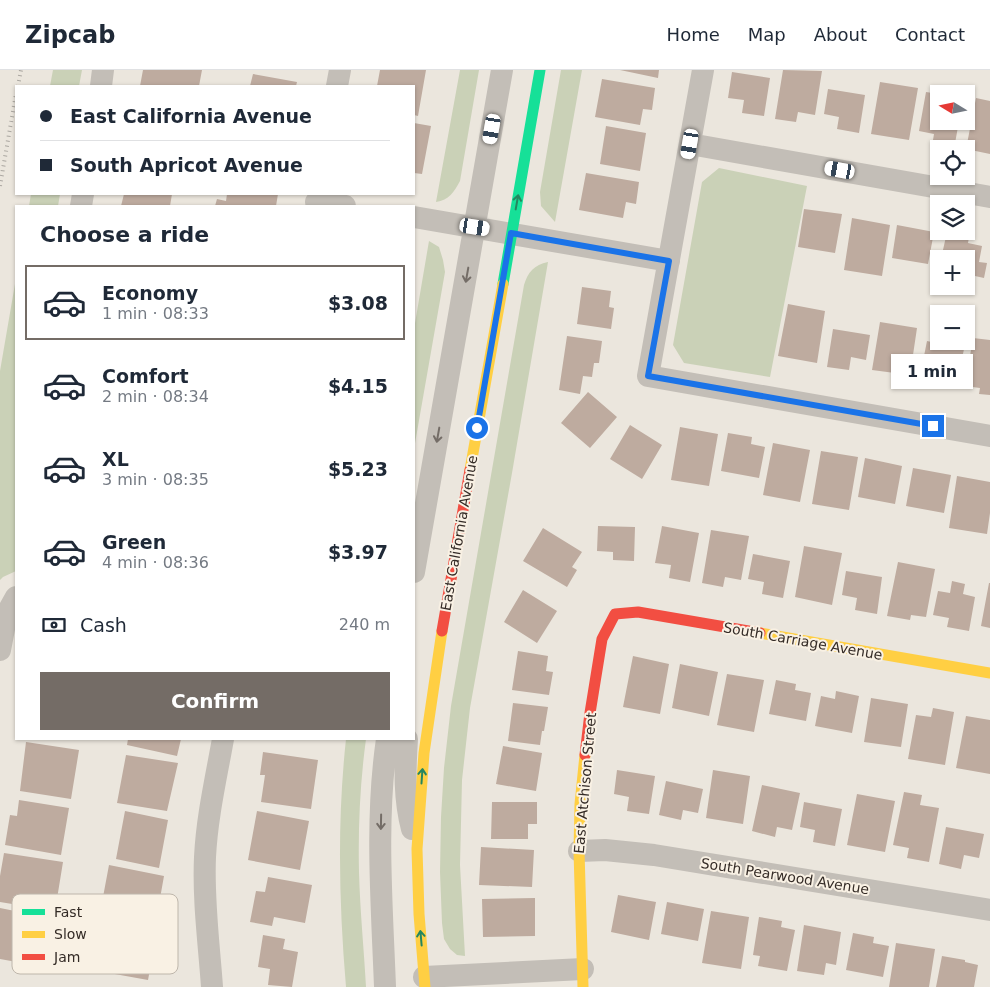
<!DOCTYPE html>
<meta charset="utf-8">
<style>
body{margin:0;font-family:"DejaVu Sans",sans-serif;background:#f2f2f3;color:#1f2937;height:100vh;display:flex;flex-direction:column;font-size:19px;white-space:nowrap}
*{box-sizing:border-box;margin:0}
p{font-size:16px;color:#747a83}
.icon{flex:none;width:28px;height:28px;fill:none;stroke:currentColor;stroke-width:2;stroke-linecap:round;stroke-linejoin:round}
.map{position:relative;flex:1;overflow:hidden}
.panel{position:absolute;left:15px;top:135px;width:400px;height:535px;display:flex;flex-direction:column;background:#fff;border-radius:0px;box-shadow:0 1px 4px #0004}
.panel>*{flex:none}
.banner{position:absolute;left:15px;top:15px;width:400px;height:110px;border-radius:0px;box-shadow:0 1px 4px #0004;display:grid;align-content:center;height:110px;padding:0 25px;background:#fff}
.needle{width:32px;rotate:280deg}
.buttons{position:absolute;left:930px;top:15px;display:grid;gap:10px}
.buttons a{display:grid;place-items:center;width:45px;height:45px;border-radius:0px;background:#fff;box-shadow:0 1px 4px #0004;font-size:25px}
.end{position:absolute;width:22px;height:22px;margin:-11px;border:6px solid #1a73e8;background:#fff;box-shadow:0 0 0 2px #fff}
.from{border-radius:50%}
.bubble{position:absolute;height:35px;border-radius:0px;background:#fff;box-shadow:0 1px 4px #0004;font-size:16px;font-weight:800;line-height:35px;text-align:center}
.car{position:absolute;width:15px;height:30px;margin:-15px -8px;border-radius:6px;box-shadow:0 0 4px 1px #0007;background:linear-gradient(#fff 24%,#345 0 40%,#fff 0 76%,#345 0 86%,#fff 0)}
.banner b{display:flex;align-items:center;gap:18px;height:48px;font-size:19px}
.banner b+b{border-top:1px solid #e0e1e3}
.banner i{width:12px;height:12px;background:#1f2937}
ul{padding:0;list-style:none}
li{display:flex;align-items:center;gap:15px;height:75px;margin:0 10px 8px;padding:0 15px;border:2px solid transparent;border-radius:0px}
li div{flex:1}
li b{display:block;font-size:19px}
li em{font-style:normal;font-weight:800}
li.selected{border-color:#746c66}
li>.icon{width:45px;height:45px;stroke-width:1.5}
h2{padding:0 25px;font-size:22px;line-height:60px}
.pay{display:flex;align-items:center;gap:12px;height:55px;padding:0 25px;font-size:19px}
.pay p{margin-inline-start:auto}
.action{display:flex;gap:10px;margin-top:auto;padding:10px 25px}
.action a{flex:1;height:58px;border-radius:0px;background:#746c66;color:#fff;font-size:20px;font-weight:800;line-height:58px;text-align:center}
header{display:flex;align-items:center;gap:30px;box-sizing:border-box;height:70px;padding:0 25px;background:#fff;border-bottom:1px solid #e0e1e3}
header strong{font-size:24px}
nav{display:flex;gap:28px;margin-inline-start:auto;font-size:18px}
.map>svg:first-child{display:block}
.green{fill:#cad1b7}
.building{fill:#beab9f}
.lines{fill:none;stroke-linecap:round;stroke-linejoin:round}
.street{stroke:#c3beb7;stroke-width:22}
.fast{stroke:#16e098;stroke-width:11}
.slow{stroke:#ffcf43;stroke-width:11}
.jam{stroke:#f24e42;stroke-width:11}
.rail{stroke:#aba7a1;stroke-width:4;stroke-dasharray:1 4;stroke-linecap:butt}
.oneway{stroke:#25865f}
.oneway2{stroke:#746d67}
.route{stroke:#1a73e8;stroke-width:6}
.labels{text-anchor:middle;stroke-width:4;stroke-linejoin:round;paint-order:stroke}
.street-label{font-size:14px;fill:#342b26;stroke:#f9f1e4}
.key{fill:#f9f1e4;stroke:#beb6ab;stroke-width:1}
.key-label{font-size:14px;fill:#342b26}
</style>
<header>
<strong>Zipcab</strong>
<nav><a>Home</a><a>Map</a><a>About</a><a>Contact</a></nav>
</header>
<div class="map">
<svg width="990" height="917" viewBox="0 0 990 917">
<rect width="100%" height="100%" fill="#ebe6dd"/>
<path class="green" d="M 53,0 L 82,0 L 79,16 L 50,16 Z
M 460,0 L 479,0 L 460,111 C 454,122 449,130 436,132 Z
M 561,0 L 582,0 L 555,152 L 541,136 L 540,122 Z
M 719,98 L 807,116 L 770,307 L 684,293 L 673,275 L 702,112 Z
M 31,124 L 60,124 L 58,136 L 29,136 Z
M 429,171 L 439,177 L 443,190 L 445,202 L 414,379 L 414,259 Z
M 548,192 L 512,403 L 470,638 L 462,710 L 460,795 L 465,886 L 457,885 L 450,879 L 444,869 L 442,853 L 440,802 L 441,747 L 444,698 L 451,636 L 524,215 C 528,202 534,195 548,192 Z
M 16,208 L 16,501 L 3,507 L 0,510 L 0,301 Z
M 346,669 L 366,669 C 360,713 358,758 359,802 C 360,841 364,879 366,917 L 346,917 C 339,834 337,752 346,669 Z"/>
<path class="building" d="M 143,0 L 202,0 L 199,16 L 140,16 Z
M 380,0 L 426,0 L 418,46 L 414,45 L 414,16 L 377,16 Z
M 620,0 L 659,0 L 658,8 Z
M 783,0 L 822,1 L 815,45 L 798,42 L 796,52 L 775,49 Z
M 732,2 L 770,8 L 764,46 L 742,43 L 744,30 L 728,28 Z
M 253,4 L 297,12 L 296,16 L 250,16 Z
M 602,9 L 655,18 L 652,40 L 643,39 L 640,55 L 595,47 Z
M 880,12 L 918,18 L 909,70 L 871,64 Z
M 828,19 L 865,25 L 859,63 L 837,59 L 839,47 L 824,44 Z
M 926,22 L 939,24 L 939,51 L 959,51 L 954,79 L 932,76 L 934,64 L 919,61 Z
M 976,28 L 990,31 L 990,84 L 966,79 Z
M 414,53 L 431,56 L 422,104 L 414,103 Z
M 606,56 L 646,63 L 640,101 L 600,94 Z
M 586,103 L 639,112 L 636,134 L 626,132 L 623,148 L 579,140 Z
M 124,124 L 172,124 L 170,136 L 121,136 Z
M 227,124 L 278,124 L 276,136 L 215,136 L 217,129 L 226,131 Z
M 804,139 L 842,144 L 835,183 L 798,177 Z
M 852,148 L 890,155 L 882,206 L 844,200 Z
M 897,155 L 934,162 L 928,194 L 892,188 Z
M 947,162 L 969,167 L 968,173 L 982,176 L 979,192 L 987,193 L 984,208 L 966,204 L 966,189 L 941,189 Z
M 582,217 L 611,221 L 609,237 L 614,238 L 611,259 L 577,254 Z
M 788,234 L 825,241 L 817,293 L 778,286 Z
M 880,252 L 917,258 L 910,305 L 872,300 Z
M 833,259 L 870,265 L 866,290 L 851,287 L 849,300 L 827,297 Z
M 567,266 L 602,271 L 599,293 L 594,293 L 592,307 L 583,306 L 580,324 L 559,320 Z
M 973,268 L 990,270 L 990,325 L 979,324 L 980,318 L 965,316 Z
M 927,271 L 964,279 L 957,313 L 920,306 Z
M 588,322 L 617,347 L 590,378 L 561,353 Z
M 630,355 L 662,375 L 642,409 L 610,389 Z
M 680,357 L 718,364 L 709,416 L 671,410 Z
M 728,363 L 752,367 L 751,374 L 765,377 L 759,408 L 721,401 Z
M 773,373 L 810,380 L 800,432 L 763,425 Z
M 821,381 L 858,387 L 849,440 L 812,434 Z
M 865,388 L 902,396 L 895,434 L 858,427 Z
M 913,398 L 951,405 L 944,443 L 906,436 Z
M 957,406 L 990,412 L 990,443 L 987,464 L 949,458 Z
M 598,456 L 635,457 L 634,491 L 613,490 L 613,482 L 597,481 Z
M 662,456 L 699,463 L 690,512 L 669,508 L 671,495 L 655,493 Z
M 543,458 L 582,482 L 572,497 L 577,500 L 567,517 L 523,491 Z
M 711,460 L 749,466 L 741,510 L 725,507 L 723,517 L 702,513 Z
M 804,476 L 842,483 L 832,535 L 795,527 Z
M 753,484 L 790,491 L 783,528 L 762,524 L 764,512 L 748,509 Z
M 898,492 L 935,499 L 926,547 L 911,545 L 910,550 L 887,546 Z
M 846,501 L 882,507 L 877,544 L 855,540 L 857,528 L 842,525 Z
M 952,511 L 965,514 L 963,524 L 975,527 L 969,561 L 947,557 L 949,548 L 933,545 L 938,521 L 950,523 Z
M 989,513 L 990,513 L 990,558 L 981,556 Z
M 523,520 L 557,541 L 537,573 L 504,552 Z
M 518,581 L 548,586 L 546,601 L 553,602 L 549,625 L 512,620 Z
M 633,586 L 669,594 L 660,644 L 623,637 Z
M 680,594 L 718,602 L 709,646 L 672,638 Z
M 727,604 L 764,610 L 754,662 L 717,655 Z
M 776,610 L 796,614 L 795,620 L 811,623 L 806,651 L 769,644 Z
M 836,621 L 859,626 L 852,663 L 815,656 L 821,626 L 835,629 Z
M 871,628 L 908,634 L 901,677 L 864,672 Z
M 513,633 L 548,637 L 544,661 L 542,661 L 540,675 L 508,671 Z
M 933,638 L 954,642 L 945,695 L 908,689 L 916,645 L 931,647 Z
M 966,646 L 990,650 L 990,704 L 956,698 Z
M 128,669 L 181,669 L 177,686 L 127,675 Z
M 26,672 L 79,680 L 71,729 L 20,721 Z
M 503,676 L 542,683 L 536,721 L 496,714 Z
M 263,682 L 318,690 L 311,739 L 261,732 L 265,705 L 260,705 Z
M 126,685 L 178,693 L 167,741 L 117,733 Z
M 617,700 L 655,706 L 649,744 L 627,741 L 629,727 L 614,724 Z
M 713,700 L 750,706 L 743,754 L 706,748 Z
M 666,711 L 703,719 L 698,743 L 683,740 L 681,750 L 659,745 Z
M 762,715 L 800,723 L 792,760 L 777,757 L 775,767 L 752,761 Z
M 904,722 L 922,725 L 920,735 L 939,738 L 929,792 L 907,788 L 909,778 L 893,775 Z
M 857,724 L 895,731 L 885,782 L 847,775 Z
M 19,730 L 69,738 L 61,785 L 5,775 L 10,745 L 17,746 Z
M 492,732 L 537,732 L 537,754 L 528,754 L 528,769 L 491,769 Z
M 804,732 L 842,739 L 835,776 L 813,772 L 815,760 L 800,757 Z
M 125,741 L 168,750 L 159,798 L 116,789 Z
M 257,741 L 309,751 L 300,800 L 248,790 Z
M 946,757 L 984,764 L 979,788 L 964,785 L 961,799 L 939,794 Z
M 481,777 L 534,780 L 532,817 L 479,815 Z
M 4,783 L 63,792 L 55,841 L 0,832 L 0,806 Z
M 109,795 L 164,806 L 159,834 L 153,833 L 149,853 L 100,843 Z
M 268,807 L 312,815 L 305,853 L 274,847 L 272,856 L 250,852 L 256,821 L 265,822 Z
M 618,825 L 656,832 L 649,870 L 611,862 Z
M 535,828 L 535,866 L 483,867 L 482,829 Z
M 667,832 L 704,839 L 698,871 L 661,864 Z
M 0,838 L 60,850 L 50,898 L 0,889 Z
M 711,841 L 749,847 L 741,899 L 702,893 Z
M 759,847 L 782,851 L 781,857 L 795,860 L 787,901 L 758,896 L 760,886 L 753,885 Z
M 107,853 L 157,862 L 148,910 L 98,901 Z
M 804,855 L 841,862 L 836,895 L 826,893 L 824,905 L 797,901 Z
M 853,863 L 874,867 L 873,873 L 889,876 L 883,907 L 846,900 Z
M 263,865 L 285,869 L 283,879 L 298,882 L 292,917 L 268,915 L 270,899 L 258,897 Z
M 896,873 L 935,879 L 929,917 L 889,917 Z
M 942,886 L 965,890 L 965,892 L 978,895 L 974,917 L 936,917 Z"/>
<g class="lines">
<path class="street" d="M 703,0 L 648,306 L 990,366
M 101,16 L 103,0
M 337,16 L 340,0
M 690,74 L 990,127
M 316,132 L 345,136
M 81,136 L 83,124
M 414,147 L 669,191
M 414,502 L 502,0
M 0,580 L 7,543 L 16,527
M 407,669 C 405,699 404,729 412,759
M 579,781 L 605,780 L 654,785 L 990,840
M 424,907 L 583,899
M 212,917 C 209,874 203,830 205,787 C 207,747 216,708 223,669
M 385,917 C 382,835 375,751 387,669"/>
<path class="fast" d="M 503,214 L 540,0"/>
<path class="slow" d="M 470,400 L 503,214
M 760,563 L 990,603
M 425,917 L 419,844 L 417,779 L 424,683 L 442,561
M 583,917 L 579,781 L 580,734 L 585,685"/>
<path class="jam" d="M 442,561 L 470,400
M 585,685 L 590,643 L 602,569 L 615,544 L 638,542 L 760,563"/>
<path class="rail" d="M 18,16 L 21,0
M 0,116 L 16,24"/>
</g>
<defs><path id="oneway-shaft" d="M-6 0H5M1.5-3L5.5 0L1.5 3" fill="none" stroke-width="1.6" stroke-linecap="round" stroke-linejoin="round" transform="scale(1.25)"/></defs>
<g class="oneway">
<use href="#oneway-shaft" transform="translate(517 132) rotate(-80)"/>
<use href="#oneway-shaft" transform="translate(422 706) rotate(-86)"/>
<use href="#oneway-shaft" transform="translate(421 868) rotate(-95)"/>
</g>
<g class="oneway2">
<use href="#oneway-shaft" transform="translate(467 205) rotate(100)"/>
<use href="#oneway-shaft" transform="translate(438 365) rotate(100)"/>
<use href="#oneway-shaft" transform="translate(381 752) rotate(91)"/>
</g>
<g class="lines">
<path class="route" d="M 477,358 L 511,163 L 669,191 L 648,306 L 933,356"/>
</g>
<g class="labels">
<g class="street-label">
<text transform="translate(459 463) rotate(-80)" y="5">East California Avenue</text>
<text transform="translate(803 571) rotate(10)" y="5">South Carriage Avenue</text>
<text transform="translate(585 713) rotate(-85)" y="5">East Atchison Street</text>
<text transform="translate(785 806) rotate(9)" y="5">South Pearwood Avenue</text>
</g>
</g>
<rect x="12" y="824" width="166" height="80" rx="8" class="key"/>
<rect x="22" y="839" width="23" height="6" fill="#16e098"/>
<rect x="22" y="861" width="23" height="7" fill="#ffcf43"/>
<rect x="22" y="884" width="23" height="6" fill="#f24e42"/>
<g class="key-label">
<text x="54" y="847">Fast</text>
<text x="54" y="869">Slow</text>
<text x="54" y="892">Jam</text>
</g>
</svg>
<div class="buttons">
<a><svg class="needle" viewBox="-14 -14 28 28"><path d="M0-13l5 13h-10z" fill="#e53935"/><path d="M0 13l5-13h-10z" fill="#747a83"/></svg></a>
<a><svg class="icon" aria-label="locate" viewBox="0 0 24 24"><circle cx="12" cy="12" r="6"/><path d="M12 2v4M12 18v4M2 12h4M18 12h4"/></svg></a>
<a><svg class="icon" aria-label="layers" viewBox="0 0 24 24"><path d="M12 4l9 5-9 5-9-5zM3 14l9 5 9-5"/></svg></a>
<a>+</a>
<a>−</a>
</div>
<i class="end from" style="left:477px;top:358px"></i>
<i class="end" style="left:933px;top:356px"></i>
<div class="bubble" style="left:891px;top:284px;width:82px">1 min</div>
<i class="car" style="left:492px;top:59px;rotate:190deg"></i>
<i class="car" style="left:690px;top:74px;rotate:190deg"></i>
<i class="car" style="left:840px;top:100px;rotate:280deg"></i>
<i class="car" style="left:475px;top:157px;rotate:99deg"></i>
<div class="banner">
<b><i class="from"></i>East California Avenue</b>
<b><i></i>South Apricot Avenue</b>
</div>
<section class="panel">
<h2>Choose a ride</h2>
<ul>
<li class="selected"><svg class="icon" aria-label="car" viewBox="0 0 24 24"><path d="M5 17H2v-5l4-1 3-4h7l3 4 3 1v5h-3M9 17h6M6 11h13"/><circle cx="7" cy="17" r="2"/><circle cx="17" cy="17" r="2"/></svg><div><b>Economy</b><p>1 min · 08:33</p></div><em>$3.08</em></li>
<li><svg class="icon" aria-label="car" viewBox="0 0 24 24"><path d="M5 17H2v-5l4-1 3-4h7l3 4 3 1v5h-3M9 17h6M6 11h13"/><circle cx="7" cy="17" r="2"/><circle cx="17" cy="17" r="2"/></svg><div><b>Comfort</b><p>2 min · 08:34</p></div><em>$4.15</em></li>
<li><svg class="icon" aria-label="car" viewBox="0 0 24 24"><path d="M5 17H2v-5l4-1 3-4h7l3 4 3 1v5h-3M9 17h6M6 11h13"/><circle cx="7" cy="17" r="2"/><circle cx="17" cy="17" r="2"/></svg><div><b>XL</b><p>3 min · 08:35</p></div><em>$5.23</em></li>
<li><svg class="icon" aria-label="car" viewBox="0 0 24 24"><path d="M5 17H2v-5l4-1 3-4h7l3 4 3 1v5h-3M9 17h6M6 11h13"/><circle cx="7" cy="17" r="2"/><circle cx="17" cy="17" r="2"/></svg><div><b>Green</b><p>4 min · 08:36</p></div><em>$3.97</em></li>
</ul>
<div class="pay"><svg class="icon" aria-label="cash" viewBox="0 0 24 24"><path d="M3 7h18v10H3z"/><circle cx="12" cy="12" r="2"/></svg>Cash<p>240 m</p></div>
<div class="action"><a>Confirm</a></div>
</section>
</div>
